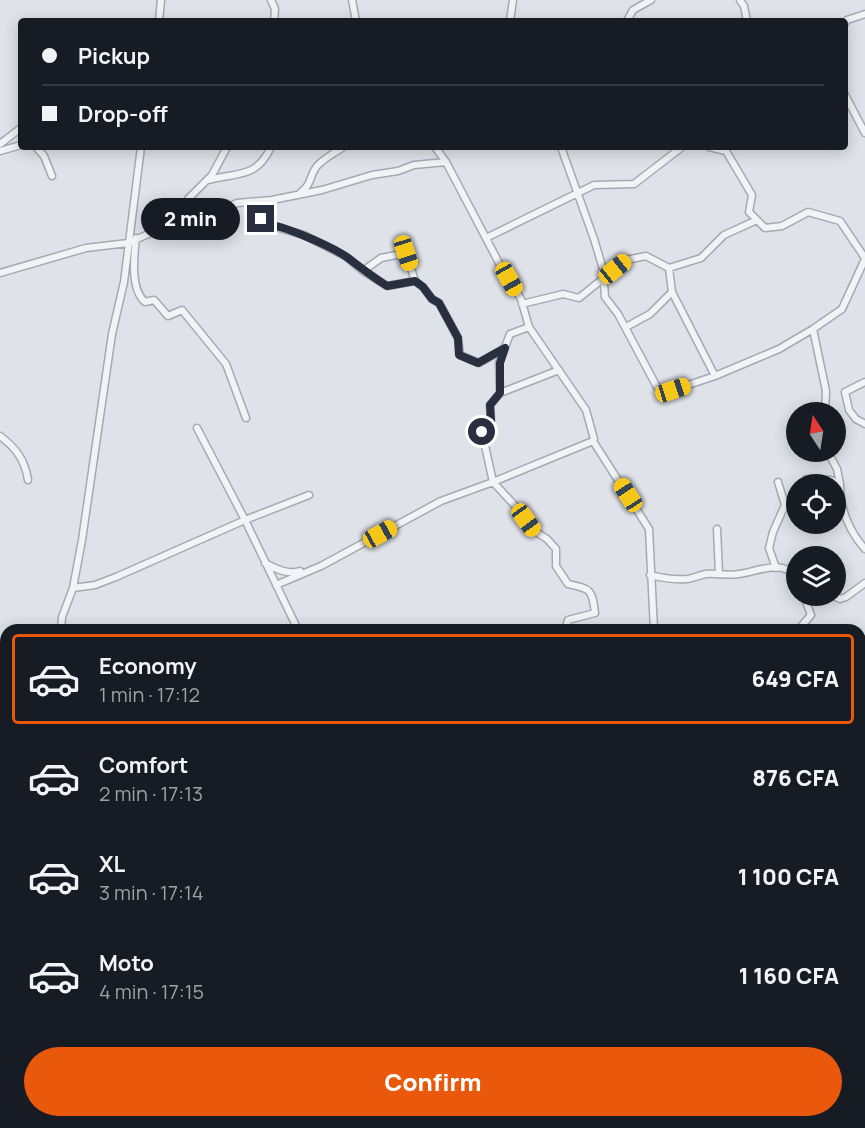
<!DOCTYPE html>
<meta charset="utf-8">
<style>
body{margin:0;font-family:Manrope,sans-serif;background:#242831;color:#f1f3f6;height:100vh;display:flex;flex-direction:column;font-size:22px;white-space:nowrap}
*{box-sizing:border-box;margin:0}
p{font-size:20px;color:#9ea1a6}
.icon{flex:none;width:33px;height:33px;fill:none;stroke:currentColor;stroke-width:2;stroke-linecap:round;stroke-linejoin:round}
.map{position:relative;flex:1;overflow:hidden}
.details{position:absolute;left:0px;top:624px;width:866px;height:504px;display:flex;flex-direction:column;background:#171b24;border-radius:18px 18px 0 0;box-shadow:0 3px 15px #0003}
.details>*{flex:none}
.guide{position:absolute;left:18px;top:18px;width:830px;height:132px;border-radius:6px;box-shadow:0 3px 15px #0003;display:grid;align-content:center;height:132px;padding:0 24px;background:#171b24}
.needle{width:39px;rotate:348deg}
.buttons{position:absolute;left:786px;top:402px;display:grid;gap:12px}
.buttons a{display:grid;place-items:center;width:60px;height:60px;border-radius:50%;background:#171b24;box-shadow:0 3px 15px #0003;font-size:30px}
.end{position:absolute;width:27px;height:27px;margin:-14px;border:8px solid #292f3e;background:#fff;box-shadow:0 0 0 3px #fff}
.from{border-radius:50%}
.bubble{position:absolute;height:42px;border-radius:21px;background:#171b24;box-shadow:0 3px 15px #0003;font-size:20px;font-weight:800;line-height:42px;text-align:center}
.car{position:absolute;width:18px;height:36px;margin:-18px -9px;border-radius:8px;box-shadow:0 0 4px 2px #0007;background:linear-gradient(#f5c518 24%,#345 0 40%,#f5c518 0 76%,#345 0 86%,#f5c518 0)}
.guide b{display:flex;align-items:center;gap:21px;height:57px;font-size:22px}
.guide b+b{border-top:2px solid #363941}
.guide i{width:15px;height:15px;background:#f1f3f6}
ul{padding:10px 0 0;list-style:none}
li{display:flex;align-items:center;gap:18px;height:90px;margin:0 12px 9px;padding:0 12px;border:3px solid transparent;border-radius:6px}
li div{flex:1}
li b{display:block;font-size:22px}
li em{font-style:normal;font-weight:800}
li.current{border-color:#ea580c}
li>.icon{width:54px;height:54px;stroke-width:1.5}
.button{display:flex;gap:12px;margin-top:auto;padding:12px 24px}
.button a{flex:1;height:69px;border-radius:36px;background:#ea580c;color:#fff;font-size:24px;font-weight:800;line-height:69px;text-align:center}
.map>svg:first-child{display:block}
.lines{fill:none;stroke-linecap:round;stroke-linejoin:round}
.street-casing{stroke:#a5a9b2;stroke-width:9}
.street{stroke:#f2f3f6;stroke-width:6}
.route{stroke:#292f3e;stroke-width:8}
</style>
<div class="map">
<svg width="865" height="1128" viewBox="0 0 865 1128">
<rect width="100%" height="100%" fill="#dfe2e8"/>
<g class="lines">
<g class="street-casing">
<path id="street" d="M 271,0 L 275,9 L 274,21
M 352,0 L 356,21
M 740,0 L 744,6 L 747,21
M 159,21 L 161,0
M 510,21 L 513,0
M 627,21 L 633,10 L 651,0
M 844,25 L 847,20 L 865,14
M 844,93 L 865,133
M 0,144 L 21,128
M 36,147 L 44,156 L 52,176
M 435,147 L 446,162 L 499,263 L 521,299 L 529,327 L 586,410 L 594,439 L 593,441 L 649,529 L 654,630
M 561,147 L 594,239 L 603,269 L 605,297 L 618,314 L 657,387 L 663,390 L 673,390 L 715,376 L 779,349 L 813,329 L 842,309 L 865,259
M 709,147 L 726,151 L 752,195 L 749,212 L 765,228 L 782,226 L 808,212 L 840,221 L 865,258
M 0,151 L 21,145
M 208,180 C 238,172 256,179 271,147
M 300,193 C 313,184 309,174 318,165 C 326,157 335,153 343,147
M 250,202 L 265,224 L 304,235 L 347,257 L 363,271 L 387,286 L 415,281 L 406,253 L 381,258 L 363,271
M 175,220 L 213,214 L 237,203 L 272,200 L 322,190 L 372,175 L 398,171 L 414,165 L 446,162
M 136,238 C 134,256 130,289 145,302 L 154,300 L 168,316 L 182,310 L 226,364 L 246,418
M 486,238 L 594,185 L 634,184 L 682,147
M 0,273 L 86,248 L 128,243 L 169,225 L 184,212 L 188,199 L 212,175 L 227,147
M 415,281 L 423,287 L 432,299 L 439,303 L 458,338 L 460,355 L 479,363 L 505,348
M 672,292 L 715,376
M 522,304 L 563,294 L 579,298 L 626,260 L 646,256 L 669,268 L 701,258 L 724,235 L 757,220
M 626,327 L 650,314 L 672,292 L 669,268
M 813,329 L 826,391 L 825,412
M 865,382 L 845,392 L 849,410 L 856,419 L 865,424
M 500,393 L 499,363 L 510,334 L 529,327
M 197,428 L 245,520 L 309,495
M 0,436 C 16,448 25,460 28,480
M 828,452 L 837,469 L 840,484
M 806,479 L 831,480 L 840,484 C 840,508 849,531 865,549
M 717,529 L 719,574
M 265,563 C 276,569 288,575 300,571
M 776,568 L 769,548 L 773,532 L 785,505 L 778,482
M 650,575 C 662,578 675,580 687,579 C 694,578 700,575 706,574 C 717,573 728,576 739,574 C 757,572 782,558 796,577
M 276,585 L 321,566 L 441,501 L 493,482 L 482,432 L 491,421 L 490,405 L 500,393 L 559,370
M 73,588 L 95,585 L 116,577 L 245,520 L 298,630
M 834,596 L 840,599 L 846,597 L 865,583
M 61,630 L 62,617 L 73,588 L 82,540 L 112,334 L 124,282 L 141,147
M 565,630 L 568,620 L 595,613 C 592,589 591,589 568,584 L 556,566 L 556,549 L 547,539 L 533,530 L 519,510 L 493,482 L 593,441
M 798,630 L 811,615 L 804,596
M 860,967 L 865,967
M 0,1029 L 6,987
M 0,1075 L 6,1075
M 860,1121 L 865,1120
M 379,1128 L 382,1122
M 451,1128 L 452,1122
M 664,1128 L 840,1122
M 848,1128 L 848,1122"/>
</g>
<use href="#street" class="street"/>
</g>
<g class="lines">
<path class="route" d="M 261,219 L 265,224 C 283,225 333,247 348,258 C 361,268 373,277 387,286 L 415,281 L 423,287 L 432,299 L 439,303 L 458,338 L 459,355 L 478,363 L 505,348 L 500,363 L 500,393 L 490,405 L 491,421 L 482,432"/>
</g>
</svg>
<div class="buttons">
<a><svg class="needle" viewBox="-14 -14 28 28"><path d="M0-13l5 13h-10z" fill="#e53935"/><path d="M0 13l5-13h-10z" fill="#9ea1a6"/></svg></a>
<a><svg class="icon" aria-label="locate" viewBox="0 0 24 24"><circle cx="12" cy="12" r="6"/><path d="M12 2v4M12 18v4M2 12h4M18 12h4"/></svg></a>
<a><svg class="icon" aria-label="layers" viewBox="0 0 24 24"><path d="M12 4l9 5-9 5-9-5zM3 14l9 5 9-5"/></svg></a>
</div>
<i class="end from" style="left:482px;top:432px"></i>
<i class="end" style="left:261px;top:219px"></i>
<div class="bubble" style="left:141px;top:198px;width:99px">2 min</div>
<i class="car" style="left:406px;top:253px;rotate:162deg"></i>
<i class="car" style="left:615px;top:269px;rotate:51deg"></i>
<i class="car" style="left:509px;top:279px;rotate:151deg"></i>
<i class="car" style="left:673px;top:390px;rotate:72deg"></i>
<i class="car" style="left:628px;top:495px;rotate:327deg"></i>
<i class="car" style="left:526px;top:520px;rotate:144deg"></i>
<i class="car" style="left:380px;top:534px;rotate:61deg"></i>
<div class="guide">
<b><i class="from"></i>Pickup</b>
<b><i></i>Drop-off</b>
</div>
<section class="details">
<ul>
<li class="current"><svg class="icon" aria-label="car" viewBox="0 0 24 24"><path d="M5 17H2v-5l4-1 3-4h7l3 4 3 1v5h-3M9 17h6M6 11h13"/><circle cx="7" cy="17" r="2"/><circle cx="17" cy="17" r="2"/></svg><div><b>Economy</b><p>1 min · 17:12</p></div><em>649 CFA</em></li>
<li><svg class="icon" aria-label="car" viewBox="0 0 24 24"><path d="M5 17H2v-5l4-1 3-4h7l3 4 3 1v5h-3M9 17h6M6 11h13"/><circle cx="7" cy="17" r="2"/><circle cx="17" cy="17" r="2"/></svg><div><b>Comfort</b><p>2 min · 17:13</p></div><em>876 CFA</em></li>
<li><svg class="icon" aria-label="car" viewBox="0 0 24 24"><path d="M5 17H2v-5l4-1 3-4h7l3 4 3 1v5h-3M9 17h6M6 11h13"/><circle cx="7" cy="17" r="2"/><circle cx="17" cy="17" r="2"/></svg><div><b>XL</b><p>3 min · 17:14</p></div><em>1 100 CFA</em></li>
<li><svg class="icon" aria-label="car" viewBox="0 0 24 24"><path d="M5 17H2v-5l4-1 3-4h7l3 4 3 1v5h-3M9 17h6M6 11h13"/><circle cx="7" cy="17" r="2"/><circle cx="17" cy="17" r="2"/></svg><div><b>Moto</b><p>4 min · 17:15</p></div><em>1 160 CFA</em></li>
</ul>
<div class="button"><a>Confirm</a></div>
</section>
</div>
